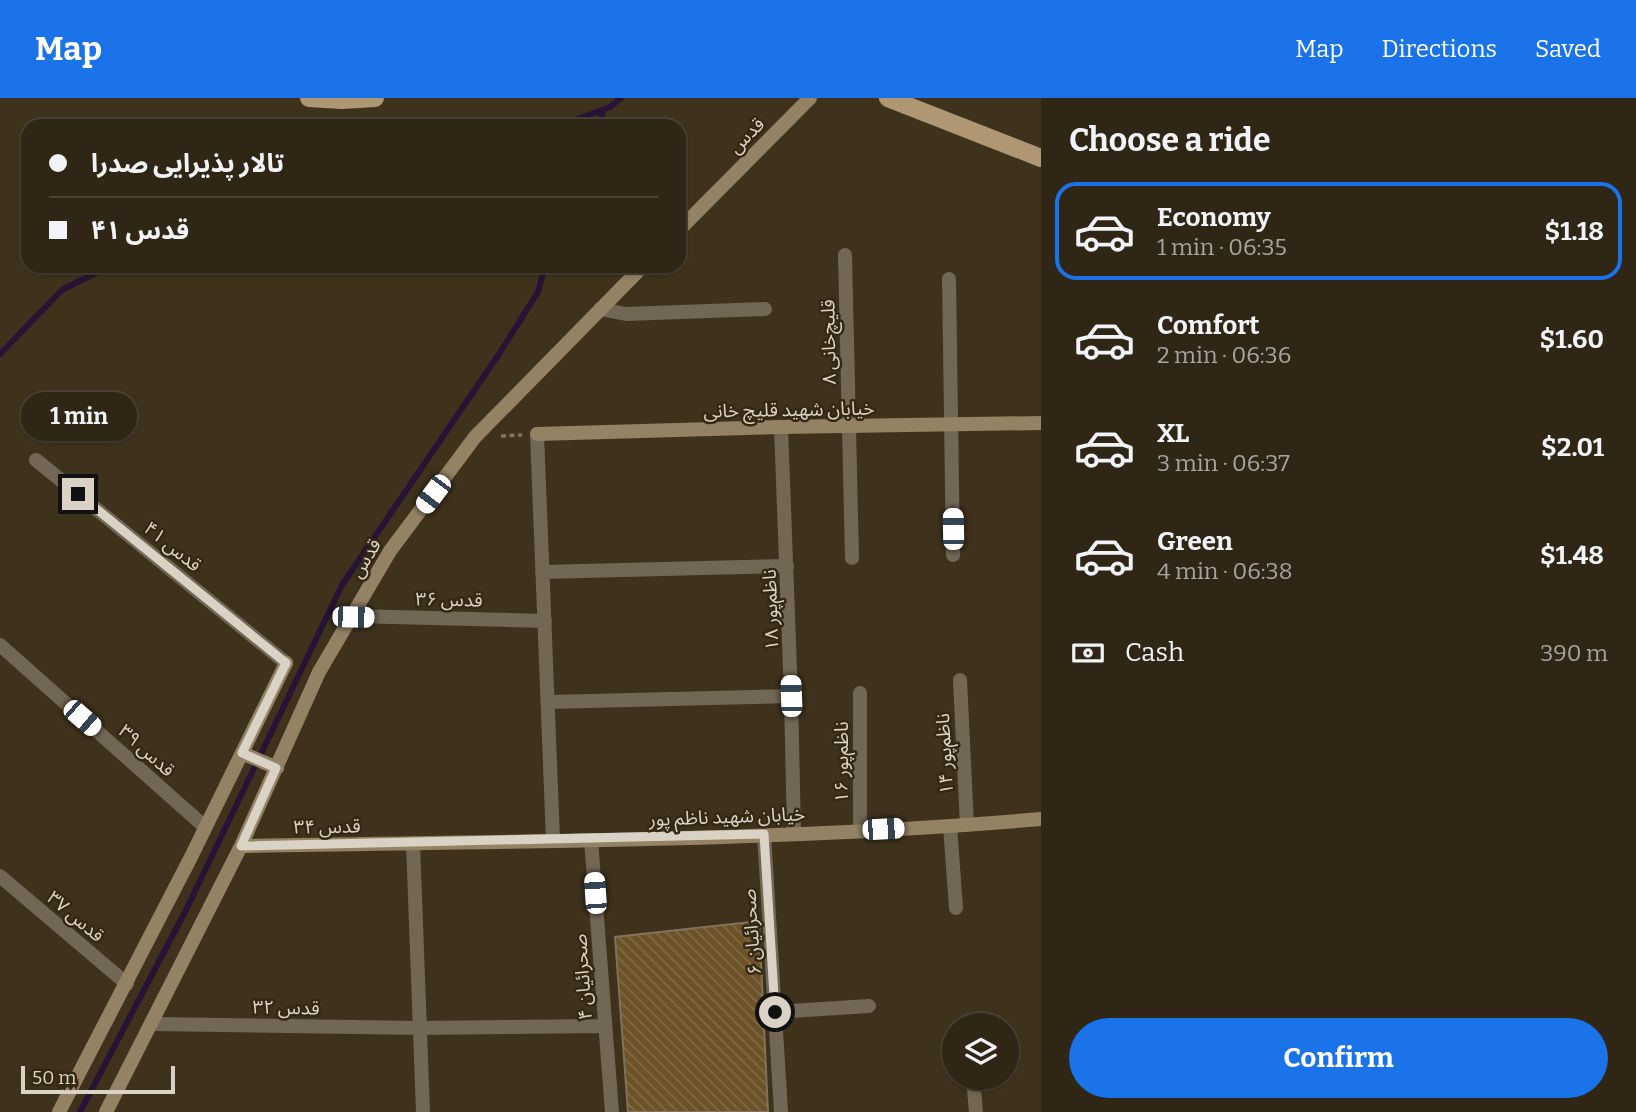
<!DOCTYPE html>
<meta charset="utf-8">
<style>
body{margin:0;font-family:Bitter,"Noto Sans Arabic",serif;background:#372e1f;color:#f1f3f6;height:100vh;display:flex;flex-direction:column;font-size:26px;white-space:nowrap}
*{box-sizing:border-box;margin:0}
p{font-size:23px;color:#a7a5a1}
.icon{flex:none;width:38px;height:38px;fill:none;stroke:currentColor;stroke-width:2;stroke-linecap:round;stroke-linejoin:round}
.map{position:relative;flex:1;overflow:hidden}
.panel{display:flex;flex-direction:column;background:#2f2616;width:595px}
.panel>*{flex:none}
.banner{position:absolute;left:21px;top:21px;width:665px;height:154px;border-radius:21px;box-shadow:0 2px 5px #0004,0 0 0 2px #4a4335;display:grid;align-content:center;height:154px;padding:0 28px;background:#2f2616}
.buttons{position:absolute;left:942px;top:915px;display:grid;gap:14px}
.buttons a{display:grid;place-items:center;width:77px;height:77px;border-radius:50%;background:#2f2616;box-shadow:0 2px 5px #0004,0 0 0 2px #4a4335;font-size:35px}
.scale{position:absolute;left:21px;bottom:18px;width:154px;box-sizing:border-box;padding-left:7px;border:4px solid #dad2c5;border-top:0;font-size:19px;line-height:24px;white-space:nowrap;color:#dad2c5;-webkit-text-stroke:5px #352813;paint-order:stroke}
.end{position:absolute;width:32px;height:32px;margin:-16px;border:9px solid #dad2c5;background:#111;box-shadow:0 0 0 4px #111}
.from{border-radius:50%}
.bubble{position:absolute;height:49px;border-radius:24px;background:#2f2616;box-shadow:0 2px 5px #0004,0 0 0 2px #4a4335;font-size:23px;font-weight:700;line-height:49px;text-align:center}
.car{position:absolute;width:21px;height:42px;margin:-21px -10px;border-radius:9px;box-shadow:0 0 5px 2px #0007;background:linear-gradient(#fff 24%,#345 0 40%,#fff 0 76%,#345 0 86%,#fff 0)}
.banner b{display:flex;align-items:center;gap:24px;height:66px;font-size:26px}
.banner b+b{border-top:2px solid #4a4335}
.banner i{width:18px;height:18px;background:#f1f3f6}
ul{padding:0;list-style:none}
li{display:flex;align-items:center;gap:21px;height:98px;margin:0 14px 10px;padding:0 14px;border:4px solid transparent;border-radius:21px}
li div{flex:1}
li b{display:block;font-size:26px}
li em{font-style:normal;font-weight:700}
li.active{border-color:#1a73e8}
li>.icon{width:63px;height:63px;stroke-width:1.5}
h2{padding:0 28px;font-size:32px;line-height:84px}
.pay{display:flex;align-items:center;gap:18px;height:77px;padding:0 28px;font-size:26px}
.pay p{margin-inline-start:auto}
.primary-button{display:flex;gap:14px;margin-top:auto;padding:14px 28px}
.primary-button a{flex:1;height:80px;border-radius:42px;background:#1a73e8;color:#fff;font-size:28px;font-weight:700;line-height:80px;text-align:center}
header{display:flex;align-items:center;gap:42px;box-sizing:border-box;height:98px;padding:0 35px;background:#1a73e8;color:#fff}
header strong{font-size:33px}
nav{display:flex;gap:38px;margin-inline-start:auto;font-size:24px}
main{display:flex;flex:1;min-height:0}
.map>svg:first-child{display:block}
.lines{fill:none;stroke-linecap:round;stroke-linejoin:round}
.stream{stroke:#271336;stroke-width:6}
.building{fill:url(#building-back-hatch);stroke:#81725b;stroke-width:2}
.path{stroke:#7e7361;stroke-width:3.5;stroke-dasharray:5 3.5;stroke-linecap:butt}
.street{stroke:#726655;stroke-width:14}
.secondary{stroke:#948265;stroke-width:14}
.primary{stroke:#ae9772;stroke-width:18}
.route{stroke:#dad2c5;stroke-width:9}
.labels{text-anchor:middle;stroke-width:5;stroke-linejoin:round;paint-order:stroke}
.street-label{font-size:19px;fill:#dad2c5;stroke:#352813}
</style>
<header>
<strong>Map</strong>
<nav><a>Map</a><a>Directions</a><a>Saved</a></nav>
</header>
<main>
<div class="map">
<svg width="1041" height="1014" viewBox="0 0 1041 1014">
<defs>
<pattern id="building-back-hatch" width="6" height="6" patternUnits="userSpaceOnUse" patternTransform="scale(1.75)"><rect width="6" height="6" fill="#6b5227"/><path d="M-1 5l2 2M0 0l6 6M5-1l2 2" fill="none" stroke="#806a45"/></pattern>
</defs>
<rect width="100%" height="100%" fill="#3f321d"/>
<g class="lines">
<path class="stream" d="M 559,28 L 610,9 L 621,0
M 597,28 L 604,11
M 0,256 L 62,192 L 109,168
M 80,1014 L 186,812 L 342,487 L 499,256 L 538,194 L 545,168"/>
</g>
<path class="building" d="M 759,823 L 768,1014 L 628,1014 L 615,839 Z"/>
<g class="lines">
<path class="path" d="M 501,338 L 522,337"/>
<path class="street" d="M 845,157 L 852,460
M 949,181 L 953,457
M 600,211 L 626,216 L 765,211
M 781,329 L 791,598 L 794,735
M 537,336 L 553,742
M 36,362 L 286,565
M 542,474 L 787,468
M 353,518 L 545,523
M 0,547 L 205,729
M 960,582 L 967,727
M 860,595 L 860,732
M 548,604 L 791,598
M 950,728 L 956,810
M 764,736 L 781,1014
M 591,742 L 612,1014
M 413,745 L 423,1014
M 0,778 L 127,886
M 775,914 L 869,908
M 152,926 L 419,930 L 604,928
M 973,980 L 976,1014"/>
<path class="secondary" d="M 679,132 L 810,0
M 537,336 L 781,329 L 1041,325
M 242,655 L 277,670
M 241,748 C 507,743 775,744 1041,721
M 59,1014 L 191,759 L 286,565
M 106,1014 L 241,748 L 319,574 L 390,453 L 475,339 L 643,168"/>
<path class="primary" d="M 309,0 L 342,2 L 375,0
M 888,0 L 1041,60"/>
</g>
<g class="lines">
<path class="route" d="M 78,396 L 286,565 L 242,655 L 276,670 L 241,748 L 764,736 L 775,914"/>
</g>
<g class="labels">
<g class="street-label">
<text transform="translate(746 37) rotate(-45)" y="7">قدس</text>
<text transform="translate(828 244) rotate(-91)" y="7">قلیچ‌خانی ۸</text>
<text transform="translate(789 311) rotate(-1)" y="7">خیابان شهید قلیچ خانی</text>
<text transform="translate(173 448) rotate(39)" y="7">قدس ۴۱</text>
<text transform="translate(365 460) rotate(-59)" y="7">قدس</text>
<text transform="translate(449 501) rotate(1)" y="7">قدس ۳۶</text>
<text transform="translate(770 512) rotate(-92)" y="7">ناظم‌پور ۱۸</text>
<text transform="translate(147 652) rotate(42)" y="7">قدس ۳۹</text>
<text transform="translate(944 656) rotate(-93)" y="7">ناظم‌پور ۱۴</text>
<text transform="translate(841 664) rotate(-90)" y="7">ناظم‌پور ۱۶</text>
<text transform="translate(727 718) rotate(-2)" y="7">خیابان شهید ناظم پور</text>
<text transform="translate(327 728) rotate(-1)" y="7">قدس ۳۴</text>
<text transform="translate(76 818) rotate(40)" y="7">قدس ۳۷</text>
<text transform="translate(751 834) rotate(-94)" y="7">صحرائیان ۶</text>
<text transform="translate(582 879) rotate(-94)" y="7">صحرائیان ۴</text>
<text transform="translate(286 909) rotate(1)" y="7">قدس ۳۲</text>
</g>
</g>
</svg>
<div class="buttons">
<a><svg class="icon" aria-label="layers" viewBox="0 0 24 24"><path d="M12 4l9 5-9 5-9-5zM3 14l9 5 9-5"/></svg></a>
</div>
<div class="scale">50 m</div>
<i class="end from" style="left:775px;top:914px"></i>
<i class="end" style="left:78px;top:396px"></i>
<div class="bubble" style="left:21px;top:294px;width:116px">1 min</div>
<i class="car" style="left:433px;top:396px;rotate:217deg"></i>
<i class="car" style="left:953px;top:431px;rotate:359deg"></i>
<i class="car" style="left:353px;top:519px;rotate:91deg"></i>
<i class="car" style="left:791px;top:598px;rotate:358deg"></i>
<i class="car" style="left:82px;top:620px;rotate:131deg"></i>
<i class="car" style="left:883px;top:731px;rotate:87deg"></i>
<i class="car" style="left:595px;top:795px;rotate:356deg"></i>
<div class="banner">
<b><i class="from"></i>تالار پذیرایی صدرا</b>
<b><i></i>قدس ۴۱</b>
</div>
</div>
<section class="panel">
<h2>Choose a ride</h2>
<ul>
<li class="active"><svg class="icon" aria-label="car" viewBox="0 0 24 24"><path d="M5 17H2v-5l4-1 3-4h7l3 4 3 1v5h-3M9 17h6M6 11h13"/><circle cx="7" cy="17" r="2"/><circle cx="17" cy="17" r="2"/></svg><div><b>Economy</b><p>1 min · 06:35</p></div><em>$1.18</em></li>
<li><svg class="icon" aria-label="car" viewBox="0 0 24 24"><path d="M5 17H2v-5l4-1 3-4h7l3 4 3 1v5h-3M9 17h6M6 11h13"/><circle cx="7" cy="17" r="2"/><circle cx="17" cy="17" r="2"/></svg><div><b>Comfort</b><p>2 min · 06:36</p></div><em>$1.60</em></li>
<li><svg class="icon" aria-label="car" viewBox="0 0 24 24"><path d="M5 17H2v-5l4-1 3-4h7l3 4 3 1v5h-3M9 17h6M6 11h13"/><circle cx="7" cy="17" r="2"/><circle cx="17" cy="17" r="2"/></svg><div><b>XL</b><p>3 min · 06:37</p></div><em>$2.01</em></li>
<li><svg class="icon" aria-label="car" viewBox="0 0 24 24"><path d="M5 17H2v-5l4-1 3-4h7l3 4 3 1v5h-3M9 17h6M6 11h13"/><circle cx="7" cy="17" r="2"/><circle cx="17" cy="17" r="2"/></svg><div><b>Green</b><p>4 min · 06:38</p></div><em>$1.48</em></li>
</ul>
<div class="pay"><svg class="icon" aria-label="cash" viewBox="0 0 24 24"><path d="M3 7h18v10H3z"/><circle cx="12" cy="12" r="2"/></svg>Cash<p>390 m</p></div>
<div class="primary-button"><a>Confirm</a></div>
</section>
</main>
